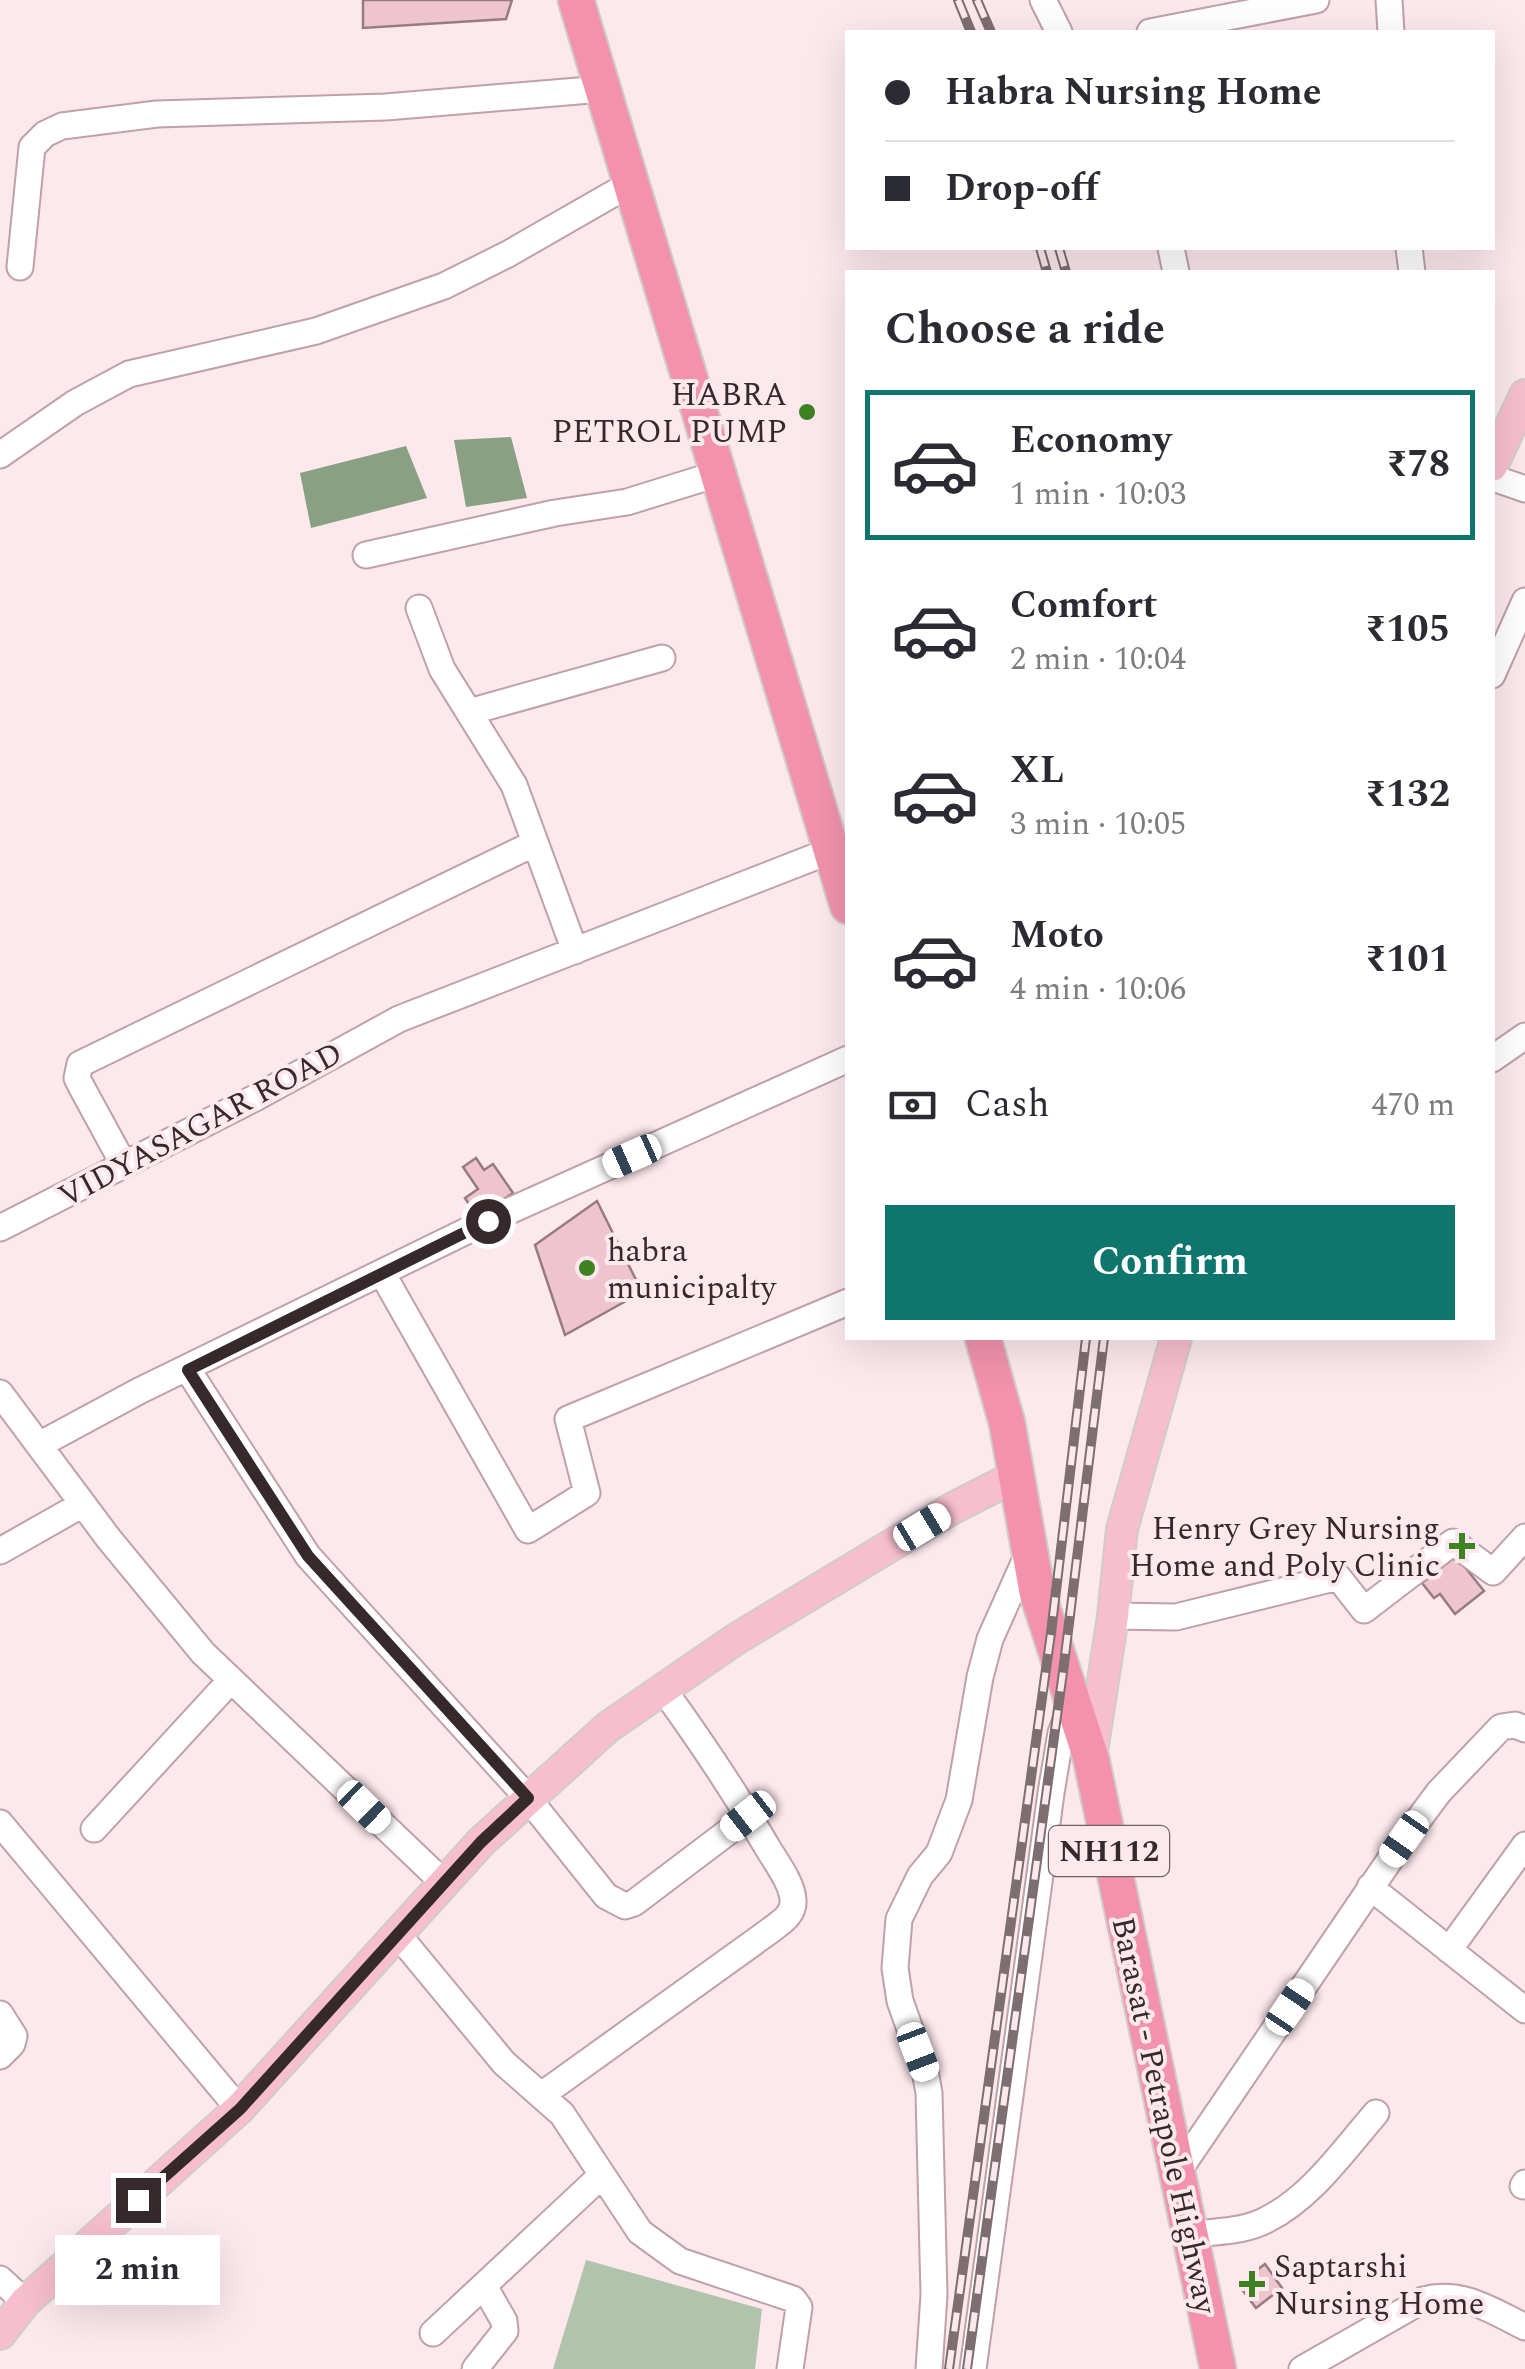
<!DOCTYPE html>
<meta charset="utf-8">
<style>
body{margin:0;font-family:Spectral,serif;background:#f2f2f3;color:#2b2b33;height:100vh;display:flex;flex-direction:column;font-size:38px;white-space:nowrap}
*{box-sizing:border-box;margin:0}
p{font-size:32px;color:#7c7c81}
.icon{flex:none;width:55px;height:55px;fill:none;stroke:currentColor;stroke-width:2;stroke-linecap:round;stroke-linejoin:round}
.map{position:relative;flex:1;overflow:hidden}
.sheet{position:absolute;left:845px;top:270px;width:650px;height:1070px;display:flex;flex-direction:column;background:#fff;border-radius:0px;box-shadow:0 10px 40px #0002}
.sheet>*{flex:none}
.top-card{position:absolute;left:845px;top:30px;width:650px;height:220px;border-radius:0px;box-shadow:0 10px 40px #0002;display:grid;align-content:center;height:220px;padding:0 40px;background:#fff}
.end{position:absolute;width:45px;height:45px;margin:-22px;border:12px solid #35292c;background:#fff;box-shadow:0 0 0 5px #fff}
.from{border-radius:50%}
.bubble{position:absolute;height:70px;border-radius:0px;background:#fff;box-shadow:0 10px 40px #0002;font-size:32px;font-weight:700;line-height:70px;text-align:center}
.car{position:absolute;width:30px;height:60px;margin:-30px -15px;border-radius:12px;box-shadow:0 0 8px 2px #0007;background:linear-gradient(#fff 24%,#345 0 40%,#fff 0 76%,#345 0 86%,#fff 0)}
.top-card b{display:flex;align-items:center;gap:35px;height:95px;font-size:38px}
.top-card b+b{border-top:2px solid #e1e1e2}
.top-card i{width:25px;height:25px;background:#2b2b33}
ul{padding:0;list-style:none}
li{display:flex;align-items:center;gap:30px;height:150px;margin:0 20px 15px;padding:0 20px;border:5px solid transparent;border-radius:0px}
li div{flex:1}
li b{display:block;font-size:38px}
li em{font-style:normal;font-weight:700}
li.selected{border-color:#0f766e}
li>.icon{width:90px;height:90px;stroke-width:1.5}
h2{padding:0 40px;font-size:45px;line-height:120px}
.pay{display:flex;align-items:center;gap:25px;height:110px;padding:0 40px;font-size:38px}
.pay p{margin-inline-start:auto}
.button{display:flex;gap:20px;margin-top:auto;padding:20px 40px}
.button a{flex:1;height:115px;border-radius:0px;background:#0f766e;color:#fff;font-size:40px;font-weight:700;line-height:115px;text-align:center}
.map>svg:first-child{display:block}
.green{fill:#b1c3ab}
.water{fill:#89a082}
.building{fill:#eec5cf;stroke:#977b82;stroke-width:2.5}
.lines{fill:none;stroke-linecap:round;stroke-linejoin:round}
.minor-casing{stroke:#bfa1a8;stroke-width:29}
.major-casing{stroke:#cfcccc;stroke-width:34}
.highway-casing{stroke:#cfcccc;stroke-width:39}
.minor{stroke:#fff;stroke-width:25}
.major{stroke:#f7bece;stroke-width:30}
.highway{stroke:#f292ad;stroke-width:35}
.rail-casing{stroke:#7d6e71;stroke-width:10}
.rail{stroke:#fce8ed;stroke-width:6;stroke-dasharray:19;stroke-linecap:butt}
.route{stroke:#35292c;stroke-width:12}
.poi-dot{fill:#3f8224;stroke:#fce8ed;stroke-width:4}
.labels{text-anchor:middle;stroke-width:8;stroke-linejoin:round;paint-order:stroke}
.shield{fill:#fce8ed;stroke:#716266;stroke-width:2.5}
.shield-label{font-size:30px;font-weight:bold;fill:#35292c}
.poi-label{font-size:32px;fill:#35292c;stroke:#fce8ed;text-anchor:end}
.street-label{font-size:32px;fill:#35292c;stroke:#fce8ed}
</style>
<div class="map">
<svg width="1525" height="2369" viewBox="0 0 1525 2369">
<rect width="100%" height="100%" fill="#fce8ed"/>
<path class="green" d="M 586,2260 L 762,2309 L 755,2369 L 553,2369 Z"/>
<path class="water" d="M 511,437 L 527,498 L 466,507 L 454,440 Z
M 406,446 L 427,498 L 311,528 L 300,473 Z"/>
<path class="building" d="M 363,0 L 512,0 L 506,19 L 363,28 Z
M 476,1158 L 484,1170 L 493,1164 L 513,1193 L 477,1217 L 465,1198 L 478,1189 L 463,1167 Z
M 597,1201 L 642,1292 L 565,1335 L 535,1245 Z
M 1456,1556 L 1484,1591 L 1455,1614 L 1440,1594 L 1434,1598 L 1422,1583 Z
M 1265,2264 L 1282,2288 L 1256,2308 L 1238,2284 Z"/>
<g class="lines">
<g class="minor-casing">
<path id="minor" d="M 1043,0 L 1059,32
M 1389,0 L 1391,32
M 1150,32 L 1316,0
M 1171,248 L 1176,272
M 1409,248 L 1412,272
M 20,267 L 32,147 L 45,134 L 62,126 L 157,114 L 386,107 L 602,89
M 0,455 L 75,403 L 129,374 L 316,331 L 444,286 L 508,254 L 630,184
M 1499,480 L 1525,489
M 366,555 L 555,513 L 627,502 L 717,474
M 419,608 L 442,669 L 514,785 L 575,951
M 1492,675 L 1525,601
M 469,712 L 662,658
M 1492,1059 L 1525,1036
M 124,1165 L 81,1086 L 77,1078 L 80,1064 L 535,843
M 0,1228 L 255,1098 L 399,1019 L 830,851
M 382,1273 L 528,1530 L 587,1493 L 568,1419 L 848,1302
M 188,1370 L 308,1556 L 527,1797 L 606,1896 L 625,1906 L 634,1903 L 749,1816
M 0,1393 L 109,1539 L 203,1653 L 444,1883
M 39,1445 L 139,1391 L 487,1221 L 848,1059
M 0,1551 L 83,1504
M 1113,1616 L 1176,1617 L 1338,1577 L 1364,1610 L 1453,1542 L 1493,1572 L 1525,1537
M 0,1823 L 239,2109
M 94,1829 L 231,1680
M 1370,1887 L 1525,2010
M 399,1936 L 504,2063 L 562,2114 L 640,2232 L 680,2261 L 793,2299 L 799,2307 L 790,2369
M 1449,1950 L 1525,1845
M 0,2014 L 14,2036 L 12,2044 L 0,2056
M 543,2094 L 771,1930 C 781,1922 794,1915 793,1900 C 792,1882 775,1861 766,1845 C 734,1791 700,1740 663,1689
M 1177,2173 L 1404,1839 L 1439,1792 L 1501,1727 L 1515,1725 L 1525,1729
M 1523,2186 L 1525,2183
M 1190,2235 C 1214,2231 1244,2232 1266,2220 C 1311,2198 1344,2150 1376,2113
M 0,2279 L 25,2302
M 433,2333 L 602,2175
M 475,2369 L 505,2331 L 504,2321 L 484,2286
M 929,2369 L 934,2295 L 929,2093 L 925,2071 L 900,2001 L 895,1968 L 899,1919 L 920,1876 L 939,1853 L 959,1800 L 980,1677 L 990,1639 L 1028,1554
M 973,2369 L 1051,1793 L 1061,1733 L 1073,1702
M 1302,2369 L 1423,2300 C 1462,2290 1491,2310 1525,2327"/>
</g>
<g class="major-casing">
<path id="major" d="M 1492,466 L 1525,395
M 1091,1758 L 1113,1616 L 1122,1529 L 1176,1338
M 0,2334 L 25,2302 L 239,2109 L 481,1842 L 608,1727 L 736,1639 L 953,1508 L 1014,1477"/>
</g>
<g class="highway-casing">
<path id="highway" d="M 576,0 L 848,906
M 983,1338 L 1007,1423 L 1037,1592 L 1091,1758 L 1218,2369"/>
</g>
<use href="#minor" class="minor"/>
<use href="#major" class="major"/>
<use href="#highway" class="highway"/>
<g class="rail-casing">
<path id="rail" d="M 958,0 L 971,32
M 977,0 L 991,32
M 1040,248 L 1047,272
M 1059,248 L 1066,272
M 949,2369 L 1051,1633 L 1086,1338
M 967,2369 L 1063,1672 L 1104,1338"/>
</g>
<use href="#rail" class="rail"/>
</g>
<g class="lines">
<path class="route" d="M 138,2200 L 240,2109 L 481,1842 L 528,1798 L 308,1556 L 188,1370 L 488,1221"/>
</g>
<g class="poi-dot">
<circle cx="807" cy="412" r="10"/>
<circle cx="587" cy="1268" r="10"/>
<path d="M1457 1531h10v10h10v10h-10v10h-10v-10h-10v-10h10z"/>
<path d="M1247 2269h10v10h10v10h-10v10h-10v-10h-10v-10h10z"/>
</g>
<g class="labels">
<rect class="shield" x="1049" y="1826" width="120" height="50" rx="8"/>
<g class="shield-label">
<text x="1109" y="1861">NH112</text>
</g>
<g class="poi-label">
<text x="787" y="405">HABRA<tspan x="787" dy="37">PETROL PUMP</tspan></text>
<text x="607" y="1261" text-anchor="start">habra<tspan x="607" dy="37">municipalty</tspan></text>
<text x="1440" y="1539">Henry Grey Nursing<tspan x="1440" dy="37">Home and Poly Clinic</tspan></text>
<text x="1274" y="2277" text-anchor="start">Saptarshi<tspan x="1274" dy="37">Nursing Home</tspan></text>
</g>
<g class="street-label">
<text transform="translate(200 1124) rotate(-28)" y="11">VIDYASAGAR ROAD</text>
<text transform="translate(1165 2115) rotate(78)" y="11">Barasat - Petrapole Highway</text>
</g>
</g>
</svg>
<i class="end from" style="left:488px;top:1221px"></i>
<i class="end" style="left:138px;top:2200px"></i>
<div class="bubble" style="left:55px;top:2235px;width:165px">2 min</div>
<i class="car" style="left:632px;top:1156px;rotate:246deg"></i>
<i class="car" style="left:922px;top:1527px;rotate:59deg"></i>
<i class="car" style="left:364px;top:1807px;rotate:134deg"></i>
<i class="car" style="left:748px;top:1816px;rotate:232deg"></i>
<i class="car" style="left:1404px;top:1839px;rotate:215deg"></i>
<i class="car" style="left:1290px;top:2007px;rotate:34deg"></i>
<i class="car" style="left:918px;top:2052px;rotate:159deg"></i>
<div class="top-card">
<b><i class="from"></i>Habra Nursing Home</b>
<b><i></i>Drop-off</b>
</div>
<section class="sheet">
<h2>Choose a ride</h2>
<ul>
<li class="selected"><svg class="icon" aria-label="car" viewBox="0 0 24 24"><path d="M5 17H2v-5l4-1 3-4h7l3 4 3 1v5h-3M9 17h6M6 11h13"/><circle cx="7" cy="17" r="2"/><circle cx="17" cy="17" r="2"/></svg><div><b>Economy</b><p>1 min · 10:03</p></div><em>₹78</em></li>
<li><svg class="icon" aria-label="car" viewBox="0 0 24 24"><path d="M5 17H2v-5l4-1 3-4h7l3 4 3 1v5h-3M9 17h6M6 11h13"/><circle cx="7" cy="17" r="2"/><circle cx="17" cy="17" r="2"/></svg><div><b>Comfort</b><p>2 min · 10:04</p></div><em>₹105</em></li>
<li><svg class="icon" aria-label="car" viewBox="0 0 24 24"><path d="M5 17H2v-5l4-1 3-4h7l3 4 3 1v5h-3M9 17h6M6 11h13"/><circle cx="7" cy="17" r="2"/><circle cx="17" cy="17" r="2"/></svg><div><b>XL</b><p>3 min · 10:05</p></div><em>₹132</em></li>
<li><svg class="icon" aria-label="car" viewBox="0 0 24 24"><path d="M5 17H2v-5l4-1 3-4h7l3 4 3 1v5h-3M9 17h6M6 11h13"/><circle cx="7" cy="17" r="2"/><circle cx="17" cy="17" r="2"/></svg><div><b>Moto</b><p>4 min · 10:06</p></div><em>₹101</em></li>
</ul>
<div class="pay"><svg class="icon" aria-label="cash" viewBox="0 0 24 24"><path d="M3 7h18v10H3z"/><circle cx="12" cy="12" r="2"/></svg>Cash<p>470 m</p></div>
<div class="button"><a>Confirm</a></div>
</section>
</div>
